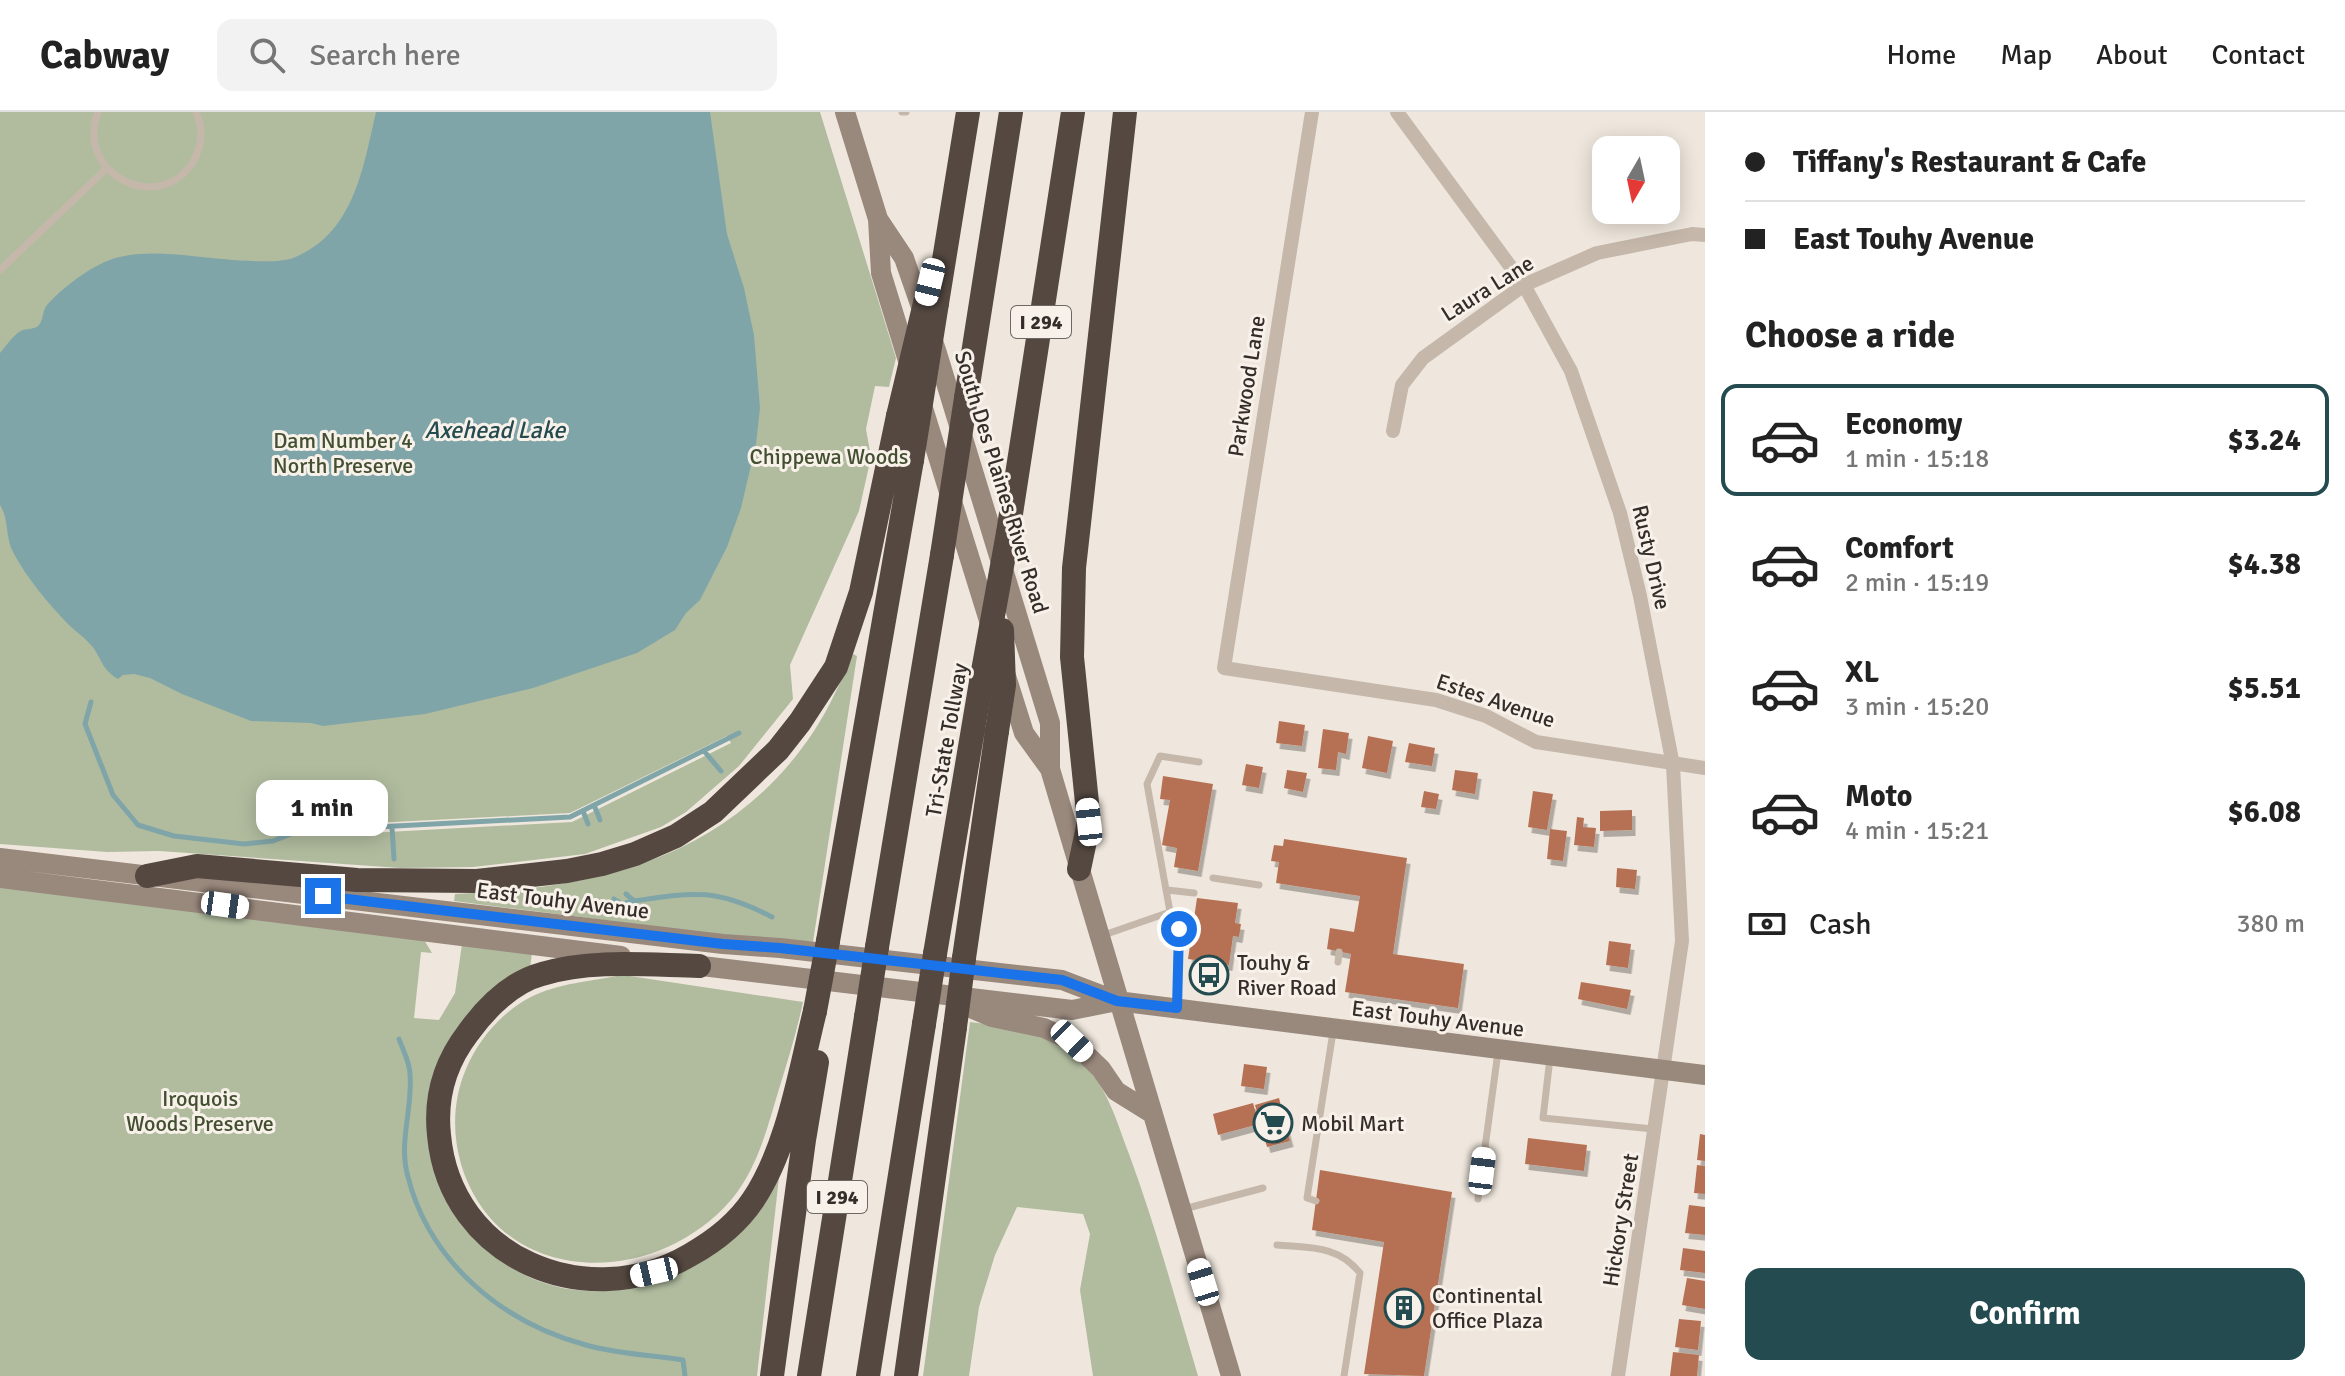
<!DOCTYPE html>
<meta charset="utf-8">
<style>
body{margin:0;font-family:Signika,sans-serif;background:#f2f2f2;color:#222;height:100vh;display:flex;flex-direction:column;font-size:30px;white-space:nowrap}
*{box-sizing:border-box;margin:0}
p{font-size:26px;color:#767676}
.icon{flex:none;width:44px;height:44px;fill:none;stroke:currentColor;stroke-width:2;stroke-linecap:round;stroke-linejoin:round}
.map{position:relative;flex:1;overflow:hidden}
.drawer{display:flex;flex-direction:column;background:#fff;width:640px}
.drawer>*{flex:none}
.hud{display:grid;align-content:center;height:176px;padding:0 40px;background:#fff}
.needle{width:52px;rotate:189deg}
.tools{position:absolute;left:1592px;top:24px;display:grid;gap:16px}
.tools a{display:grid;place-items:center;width:88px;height:88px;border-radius:16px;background:#fff;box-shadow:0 4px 20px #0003;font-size:40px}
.end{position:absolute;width:36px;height:36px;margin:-18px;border:10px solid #1a73e8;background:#fff;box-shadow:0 0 0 4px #fff}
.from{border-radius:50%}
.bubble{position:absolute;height:56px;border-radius:16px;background:#fff;box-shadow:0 4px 20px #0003;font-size:26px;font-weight:800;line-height:56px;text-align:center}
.car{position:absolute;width:24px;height:48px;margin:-24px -12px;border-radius:10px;box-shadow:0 0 6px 2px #0007;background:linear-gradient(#fff 24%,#345 0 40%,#fff 0 76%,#345 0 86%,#fff 0)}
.hud b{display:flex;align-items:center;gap:28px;height:76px;font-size:30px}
.hud b+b{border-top:2px solid #e0e0e0}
.hud i{width:20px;height:20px;background:#222}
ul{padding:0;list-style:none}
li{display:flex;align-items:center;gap:24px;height:112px;margin:0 16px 12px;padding:0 24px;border:4px solid transparent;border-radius:16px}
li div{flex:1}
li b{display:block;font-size:30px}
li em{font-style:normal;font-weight:800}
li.active{border-color:#244b50}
li>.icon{width:72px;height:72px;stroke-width:1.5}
h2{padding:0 40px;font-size:36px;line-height:96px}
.pay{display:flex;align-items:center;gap:20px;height:88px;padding:0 40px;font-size:30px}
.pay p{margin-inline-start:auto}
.primary-button{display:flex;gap:16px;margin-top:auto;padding:16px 40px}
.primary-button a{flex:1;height:92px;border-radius:16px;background:#244b50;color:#fff;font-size:32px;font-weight:800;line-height:92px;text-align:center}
header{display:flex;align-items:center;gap:48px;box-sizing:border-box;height:112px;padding:0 40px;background:#fff;border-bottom:2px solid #e0e0e0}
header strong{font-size:38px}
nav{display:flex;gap:44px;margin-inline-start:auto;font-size:28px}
.search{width:560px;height:72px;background:#f2f2f2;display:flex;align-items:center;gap:20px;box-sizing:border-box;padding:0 28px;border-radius:16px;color:#767676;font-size:30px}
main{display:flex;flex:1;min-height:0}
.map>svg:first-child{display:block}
.green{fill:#b1bc9f;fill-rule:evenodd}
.water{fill:#80a5a8}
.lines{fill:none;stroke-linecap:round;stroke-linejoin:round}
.stream{stroke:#80a5a8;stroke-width:5}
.building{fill:#b67154;filter:url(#shadow)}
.lane{stroke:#c5b8ab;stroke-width:7}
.street{stroke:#c5b8ab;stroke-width:14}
.secondary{stroke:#99887c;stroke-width:20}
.highway{stroke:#544841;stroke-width:24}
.highway-bridge{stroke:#544841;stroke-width:24}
.route{stroke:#1a73e8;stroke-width:10}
.labels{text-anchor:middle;stroke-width:6;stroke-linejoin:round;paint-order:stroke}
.shield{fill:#f7f1e9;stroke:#6e6863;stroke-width:2}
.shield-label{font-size:20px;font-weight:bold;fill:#342d29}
.street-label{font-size:22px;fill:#342d29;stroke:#f7f1e9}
.park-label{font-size:22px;fill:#424f30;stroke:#f7f1e9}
.poi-label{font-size:22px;fill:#342d29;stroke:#f7f1e9;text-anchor:start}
.water-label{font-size:24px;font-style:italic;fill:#244b50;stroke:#f7f1e9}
</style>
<header>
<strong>Cabway</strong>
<div class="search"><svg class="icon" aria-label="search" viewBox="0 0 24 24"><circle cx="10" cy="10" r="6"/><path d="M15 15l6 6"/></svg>Search here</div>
<nav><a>Home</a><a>Map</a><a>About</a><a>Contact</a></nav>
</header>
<main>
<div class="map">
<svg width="1705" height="1264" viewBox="0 0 1705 1264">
<defs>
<filter id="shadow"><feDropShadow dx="3.5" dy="6" stdDeviation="0" flood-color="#0004"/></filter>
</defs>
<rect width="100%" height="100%" fill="#efe7dd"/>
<path class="green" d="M 0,0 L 820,0 L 896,246 L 889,275 L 875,274 L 866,317 L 871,345 L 859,399 L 790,553 L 793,587 L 739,654 L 686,700 L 661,715 L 585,742 L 473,755 L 400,756 L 159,739 L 107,740 L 0,732 ZM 727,624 L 731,631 L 572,710 L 333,723 L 335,713 L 570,701 Z
M 853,542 L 857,544 L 813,830 L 729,824 L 454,789 L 455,782 C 598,777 730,746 814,619 C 830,595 841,568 853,542 Z
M 0,774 L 423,826 L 432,841 L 421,840 L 414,906 L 439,908 L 455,881 L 462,832 L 532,841 L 530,856 C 518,864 500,871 489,882 C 480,892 465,933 458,948 C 451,962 429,1000 428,1014 C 426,1041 438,1072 452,1094 C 499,1171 578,1197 662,1167 C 682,1160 706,1150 721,1136 C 743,1115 760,1088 779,1065 L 757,1264 L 0,1264 Z
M 623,863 L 803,890 C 797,919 788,948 779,977 C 767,1016 758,1056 731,1088 C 654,1177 499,1177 461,1052 C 452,1021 453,987 466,957 C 478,928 501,901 529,886 C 557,871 593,869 623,863 Z
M 970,910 C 1008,915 1048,920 1078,947 C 1107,972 1116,1008 1129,1042 C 1156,1115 1176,1190 1198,1264 L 1093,1264 L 1080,1178 L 1090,1122 L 1083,1102 L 1017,1095 L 995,1143 L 979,1195 L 969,1264 L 923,1264 Z"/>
<path class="water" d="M 376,0 L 710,0 L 727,122 L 744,176 L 754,223 L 760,296 L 756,332 L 741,396 L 727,435 L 700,488 L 686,501 L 675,518 L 637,541 L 533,576 L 425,602 L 323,614 L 311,611 L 251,609 L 182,582 L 150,566 L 134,562 L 123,563 L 118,567 C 99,556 102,543 88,530 C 83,524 75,519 70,514 C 49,493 26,465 13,440 C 5,425 9,406 0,393 L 0,241 C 6,234 13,223 21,219 C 26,216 33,218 38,214 C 44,209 42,198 47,193 C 63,175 90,155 112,147 C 141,138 173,142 202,145 C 222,147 276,153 293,146 C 354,122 363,56 376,0 Z"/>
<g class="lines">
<path class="stream" d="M 91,590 L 85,612 L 113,683 L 138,713 L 174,724 L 244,732 L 273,729 L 301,718 L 310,718
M 704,639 L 721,659
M 594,693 L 600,708
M 583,699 L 588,712
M 392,715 L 394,747
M 338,717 L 570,705 L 739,621
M 626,782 L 634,789 C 694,780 716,776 772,805
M 614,787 L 622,792 L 633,789
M 399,927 C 403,938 410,951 410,962 C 413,997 398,1030 408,1065 C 430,1151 503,1211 586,1233 C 617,1242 651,1243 683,1248 L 685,1264"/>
</g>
<path class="building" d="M 1279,609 L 1305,613 L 1302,634 L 1276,631 Z
M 1323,617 L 1349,621 L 1346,642 L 1338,640 L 1336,658 L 1318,656 Z
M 1368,624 L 1393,629 L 1387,661 L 1362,656 Z
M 1409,631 L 1435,636 L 1432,654 L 1405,650 Z
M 1246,652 L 1263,655 L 1259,676 L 1242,673 Z
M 1287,658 L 1307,661 L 1303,680 L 1284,676 Z
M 1455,658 L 1478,661 L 1475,682 L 1452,678 Z
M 1163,664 L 1213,672 L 1198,759 L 1174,755 L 1177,736 L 1162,733 L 1170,688 L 1160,687 Z
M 1424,679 L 1439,682 L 1436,697 L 1421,695 Z
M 1533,679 L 1553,682 L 1547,718 L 1528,715 Z
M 1632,698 L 1632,718 L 1600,719 L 1600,699 Z
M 1577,705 L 1584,706 L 1583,715 L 1596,716 L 1594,735 L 1574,733 Z
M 1550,717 L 1567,719 L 1563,749 L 1547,747 Z
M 1284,727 L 1407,746 L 1393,842 L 1464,852 L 1458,896 L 1345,880 L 1351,842 L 1327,837 L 1330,816 L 1354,820 L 1360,784 L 1276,771 L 1279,750 L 1271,749 L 1274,733 L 1283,734 Z
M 1617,756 L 1637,758 L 1635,777 L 1616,775 Z
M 1197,786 L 1238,791 L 1235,811 L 1241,812 L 1239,825 L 1233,824 L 1229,853 L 1188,847 Z
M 1609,829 L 1631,832 L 1628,856 L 1606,853 Z
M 1581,870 L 1631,878 L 1627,897 L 1578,887 Z
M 1244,952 L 1267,955 L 1264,977 L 1241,974 Z
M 1279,986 L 1290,1029 L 1267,1035 L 1255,993 Z
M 1253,991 L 1259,1012 L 1218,1023 L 1213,1002 Z
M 1700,1022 L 1705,1023 L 1705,1049 L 1697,1048 Z
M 1528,1026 L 1587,1033 L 1584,1059 L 1525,1052 Z
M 1697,1053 L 1705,1054 L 1705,1082 L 1694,1081 Z
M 1320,1058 L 1452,1080 L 1424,1264 L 1364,1262 L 1384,1130 L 1312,1118 Z
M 1689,1093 L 1705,1095 L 1705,1123 L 1685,1121 Z
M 1683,1136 L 1705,1139 L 1705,1161 L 1680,1158 Z
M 1687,1166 L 1705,1169 L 1705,1197 L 1682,1193 Z
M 1679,1207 L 1701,1209 L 1698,1238 L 1675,1235 Z
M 1673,1240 L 1699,1243 L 1697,1264 L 1670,1264 Z"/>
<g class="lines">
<path class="lane" d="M 98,0 C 74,63 161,105 194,48 C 202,33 203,16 196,0
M 902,0 L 906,0
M 0,158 L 107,56
M 1213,766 L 1259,773
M 1167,778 L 1194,781
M 1170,800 L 1179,817 L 1177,896
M 1101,824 L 1170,800 L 1147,672 L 1160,644 L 1199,650
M 1338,850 L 1339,840
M 1550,946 L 1543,1006 L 1653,1017
M 1478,1087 L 1498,940
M 1316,1089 L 1307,1086 L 1333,920
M 1184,1097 L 1263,1076
M 1277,1133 C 1310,1136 1338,1133 1360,1161 L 1344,1264"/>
<path class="street" d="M 1312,0 L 1224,556 L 1436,588 L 1486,604 L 1536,630 L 1705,656
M 1397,0 L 1524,173 L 1571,259 L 1620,401 L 1640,484 L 1673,653 L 1682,829 L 1618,1264
M 1393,319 L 1402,273 L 1423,246 L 1524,173 L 1597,141 L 1692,122 L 1705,123"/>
<path class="secondary" d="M 845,0 L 878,107 L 881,161 L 910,255
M 878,107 L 904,146 L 936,238 L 1050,611 L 1050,657 L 1231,1264
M 922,293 L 991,515
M 1006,564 L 1024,621 L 1050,657
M 0,746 L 723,832 L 780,836 L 1062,868 L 1117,889 L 1705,963
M 0,766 L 621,844
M 685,852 L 1072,898 L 1117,889
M 961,892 L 992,905 L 1044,916 L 1072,929 L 1101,957 L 1116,979 L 1153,1002"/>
<path class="highway" d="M 937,191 L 968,0
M 966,286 L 1011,0
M 1008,421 L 1073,0
M 1079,757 L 1089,710 L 1072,545 L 1074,456 L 1125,0
M 147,764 L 197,754 L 357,768 L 477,769 L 567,759 L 602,752 L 635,742 L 676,724 L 713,700 L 778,638 L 800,610 L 836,555 L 861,480 L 898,304
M 828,829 L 912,348
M 877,835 L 942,443
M 935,842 L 981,570
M 964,846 L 997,619
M 699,854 C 648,853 592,847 542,862 C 512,870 486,896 468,921 C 445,951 435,986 439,1023 C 450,1147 587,1203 690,1143 C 715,1129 737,1112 753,1088 C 788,1036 800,959 815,899
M 772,1264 L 804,1028 L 817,950
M 809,1264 L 866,905
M 868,1264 L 924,912
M 906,1264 L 955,915"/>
<path class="highway-bridge" d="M 898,304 L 930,170
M 912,348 L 937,191
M 942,443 L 966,286
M 981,570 L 1008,421
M 997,619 L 1004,573 L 1002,518
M 815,899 L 828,829
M 866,905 L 877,835
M 924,912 L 935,842
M 955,915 L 964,846"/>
</g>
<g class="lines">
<path class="route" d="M 323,784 L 723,832 L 780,836 L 1062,868 L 1117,889 L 1177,896 L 1179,817"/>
</g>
<defs>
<g id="bus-ring" transform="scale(2)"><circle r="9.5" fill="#f7f1e9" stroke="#244b50" stroke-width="1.5"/><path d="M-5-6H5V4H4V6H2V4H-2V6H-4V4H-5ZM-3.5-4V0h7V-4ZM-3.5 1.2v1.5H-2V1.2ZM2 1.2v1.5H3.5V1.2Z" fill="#244b50"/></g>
<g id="supermarket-ring" transform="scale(2)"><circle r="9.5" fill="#f7f1e9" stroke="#244b50" stroke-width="1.5"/><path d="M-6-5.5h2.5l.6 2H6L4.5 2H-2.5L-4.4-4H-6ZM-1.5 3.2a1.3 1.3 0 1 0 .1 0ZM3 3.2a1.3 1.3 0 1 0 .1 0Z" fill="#244b50"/></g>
<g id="building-ring" transform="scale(2)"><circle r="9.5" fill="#f7f1e9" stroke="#244b50" stroke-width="1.5"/><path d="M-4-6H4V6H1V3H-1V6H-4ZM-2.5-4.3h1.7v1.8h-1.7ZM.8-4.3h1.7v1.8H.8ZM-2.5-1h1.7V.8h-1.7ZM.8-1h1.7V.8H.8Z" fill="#244b50"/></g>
</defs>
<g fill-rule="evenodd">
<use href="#bus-ring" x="1209" y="863"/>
<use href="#supermarket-ring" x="1273" y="1011"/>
<use href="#building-ring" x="1404" y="1196"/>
</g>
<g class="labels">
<g class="shield">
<rect x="1011" y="194" width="60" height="32" rx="6"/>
<rect x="807" y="1069" width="60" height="32" rx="6"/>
</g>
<g class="shield-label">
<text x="1041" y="217">I 294</text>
<text x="837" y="1092">I 294</text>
</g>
<g class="street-label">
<text transform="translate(1487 176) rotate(-32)" y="8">Laura Lane</text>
<text transform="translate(1246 274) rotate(-81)" y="8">Parkwood Lane</text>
<text transform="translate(1002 370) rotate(73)" y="8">South Des Plaines River Road</text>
<text transform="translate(1652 445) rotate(77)" y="8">Rusty Drive</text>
<text transform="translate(1496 588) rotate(19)" y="8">Estes Avenue</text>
<text transform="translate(946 628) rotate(-80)" y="8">Tri-State Tollway</text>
<text transform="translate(563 788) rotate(7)" y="8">East Touhy Avenue</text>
<text transform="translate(1438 906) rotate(7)" y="8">East Touhy Avenue</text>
<text transform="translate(1620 1108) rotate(-81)" y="8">Hickory Street</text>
</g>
<g class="park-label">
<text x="343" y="336">Dam Number 4<tspan x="343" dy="25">North Preserve</tspan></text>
<text x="829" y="352">Chippewa Woods</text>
<text x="200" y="994">Iroquois<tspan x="200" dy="25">Woods Preserve</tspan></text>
</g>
<g class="poi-label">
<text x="1237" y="858">Touhy &amp;<tspan x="1237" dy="25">River Road</tspan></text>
<text x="1301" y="1019">Mobil Mart</text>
<text x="1432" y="1191">Continental<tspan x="1432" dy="25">Office Plaza</tspan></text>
</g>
<g class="water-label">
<text x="495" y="326">Axehead Lake</text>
</g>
</g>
</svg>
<div class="tools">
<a><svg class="needle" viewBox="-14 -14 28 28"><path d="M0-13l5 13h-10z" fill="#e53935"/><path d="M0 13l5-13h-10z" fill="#767676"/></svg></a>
</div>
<i class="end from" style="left:1179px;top:817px"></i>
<i class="end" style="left:323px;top:784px"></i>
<div class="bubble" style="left:256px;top:668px;width:132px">1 min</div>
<i class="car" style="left:930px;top:170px;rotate:194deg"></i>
<i class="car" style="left:1089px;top:710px;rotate:354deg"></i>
<i class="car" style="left:225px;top:793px;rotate:98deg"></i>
<i class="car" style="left:1072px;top:929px;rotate:134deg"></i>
<i class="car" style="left:1482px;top:1059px;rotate:7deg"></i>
<i class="car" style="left:654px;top:1160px;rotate:257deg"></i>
<i class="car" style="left:1203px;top:1170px;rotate:343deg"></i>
</div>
<section class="drawer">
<div class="hud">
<b><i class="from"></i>Tiffany's Restaurant &amp; Cafe</b>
<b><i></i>East Touhy Avenue</b>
</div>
<h2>Choose a ride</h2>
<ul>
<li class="active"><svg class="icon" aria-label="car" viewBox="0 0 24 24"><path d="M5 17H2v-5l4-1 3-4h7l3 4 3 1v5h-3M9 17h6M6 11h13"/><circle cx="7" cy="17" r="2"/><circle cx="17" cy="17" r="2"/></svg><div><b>Economy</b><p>1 min · 15:18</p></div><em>$3.24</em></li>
<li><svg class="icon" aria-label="car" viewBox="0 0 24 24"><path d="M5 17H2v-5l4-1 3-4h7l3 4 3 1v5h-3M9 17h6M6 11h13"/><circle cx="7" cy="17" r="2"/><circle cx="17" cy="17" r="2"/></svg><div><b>Comfort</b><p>2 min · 15:19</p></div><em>$4.38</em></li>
<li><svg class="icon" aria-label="car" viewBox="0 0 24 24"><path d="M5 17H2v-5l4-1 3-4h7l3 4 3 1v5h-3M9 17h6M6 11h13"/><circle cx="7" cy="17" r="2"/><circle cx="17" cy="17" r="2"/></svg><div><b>XL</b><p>3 min · 15:20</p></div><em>$5.51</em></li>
<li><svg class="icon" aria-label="car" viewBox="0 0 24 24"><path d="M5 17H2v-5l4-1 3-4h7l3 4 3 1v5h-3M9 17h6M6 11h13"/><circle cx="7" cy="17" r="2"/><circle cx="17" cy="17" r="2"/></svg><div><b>Moto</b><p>4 min · 15:21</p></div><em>$6.08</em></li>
</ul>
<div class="pay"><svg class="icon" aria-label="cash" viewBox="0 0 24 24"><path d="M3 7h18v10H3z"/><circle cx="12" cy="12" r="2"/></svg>Cash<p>380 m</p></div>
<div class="primary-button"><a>Confirm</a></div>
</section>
</main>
